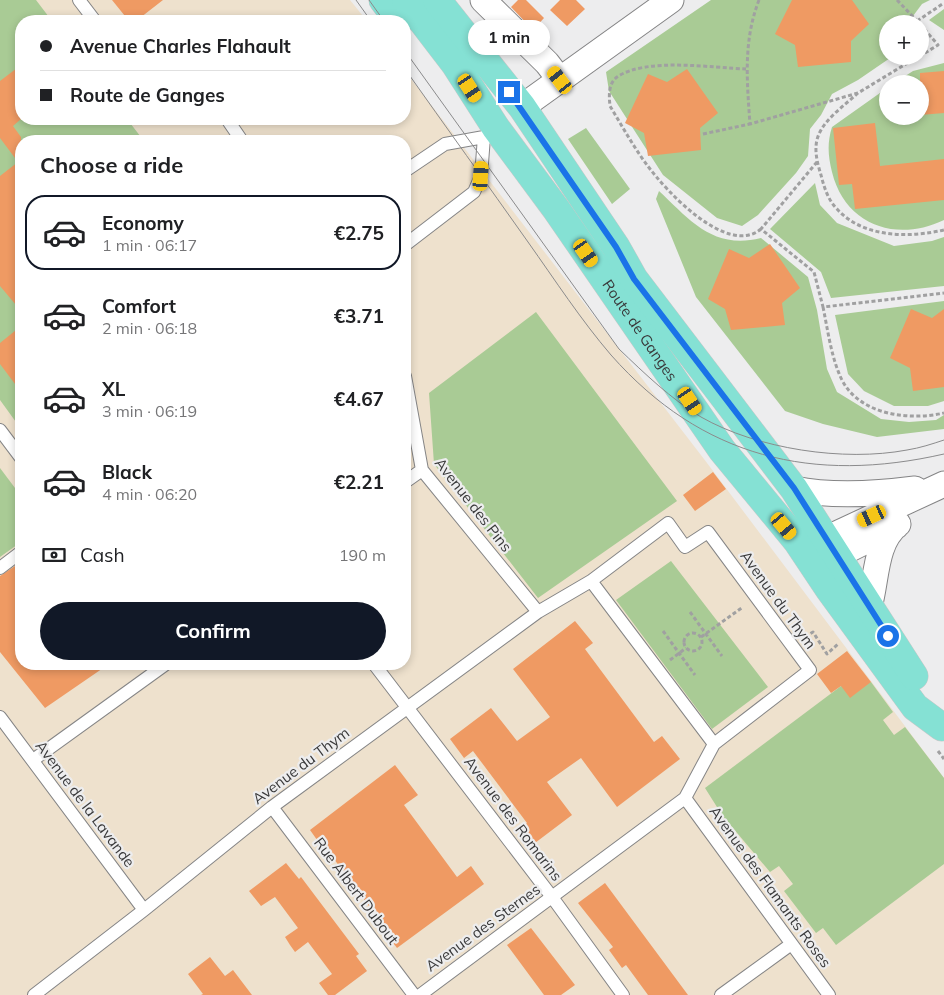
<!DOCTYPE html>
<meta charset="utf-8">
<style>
body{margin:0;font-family:Mulish,sans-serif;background:#f2f2f2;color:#202124;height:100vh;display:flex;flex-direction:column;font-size:19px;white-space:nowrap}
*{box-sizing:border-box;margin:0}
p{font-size:16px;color:#757577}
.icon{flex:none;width:28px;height:28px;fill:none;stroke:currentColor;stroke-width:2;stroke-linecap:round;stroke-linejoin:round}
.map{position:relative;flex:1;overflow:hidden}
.sheet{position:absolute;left:15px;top:135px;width:396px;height:535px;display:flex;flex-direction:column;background:#fff;border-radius:20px;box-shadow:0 2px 8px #0003}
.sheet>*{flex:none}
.guide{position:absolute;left:15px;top:15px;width:396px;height:110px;border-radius:20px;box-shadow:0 2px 8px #0003;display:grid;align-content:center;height:110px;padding:0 25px;background:#fff}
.fabs{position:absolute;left:879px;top:15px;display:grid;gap:10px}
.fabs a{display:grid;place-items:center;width:50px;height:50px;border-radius:50%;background:#fff;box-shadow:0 2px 8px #0003;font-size:25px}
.end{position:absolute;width:22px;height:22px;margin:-11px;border:6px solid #1a73e8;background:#fff;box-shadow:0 0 0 2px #fff}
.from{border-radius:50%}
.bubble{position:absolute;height:35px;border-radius:18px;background:#fff;box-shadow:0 2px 8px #0003;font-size:16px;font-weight:700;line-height:35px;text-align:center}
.car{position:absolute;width:15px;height:30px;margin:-15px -8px;border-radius:6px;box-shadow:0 0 4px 1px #0007;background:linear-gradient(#f5c518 24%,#345 0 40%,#f5c518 0 76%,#345 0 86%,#f5c518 0)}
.guide b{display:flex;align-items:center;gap:18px;height:48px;font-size:19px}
.guide b+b{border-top:1px solid #e0e0e0}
.guide i{width:12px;height:12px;background:#202124}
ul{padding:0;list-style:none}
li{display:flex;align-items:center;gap:15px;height:75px;margin:0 10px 8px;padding:0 15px;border:2px solid transparent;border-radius:20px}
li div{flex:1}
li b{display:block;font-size:19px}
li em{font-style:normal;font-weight:700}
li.current{border-color:#111827}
li>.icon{width:45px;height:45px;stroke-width:1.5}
h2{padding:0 25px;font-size:22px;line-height:60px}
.pay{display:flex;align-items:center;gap:12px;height:55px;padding:0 25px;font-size:19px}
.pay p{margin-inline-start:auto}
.cta{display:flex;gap:10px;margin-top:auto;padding:10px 25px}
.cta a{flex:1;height:58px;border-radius:30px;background:#111827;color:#fff;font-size:20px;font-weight:700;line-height:58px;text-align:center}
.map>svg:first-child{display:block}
.medical{fill:#eee1cd;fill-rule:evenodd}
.green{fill:#a9cb95}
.building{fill:#ef9a63}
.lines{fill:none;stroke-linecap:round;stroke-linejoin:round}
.service-casing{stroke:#858586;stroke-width:14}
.minor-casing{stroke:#858586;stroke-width:27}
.primary-casing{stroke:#c8c8c8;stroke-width:29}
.path{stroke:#a0a0a1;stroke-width:3;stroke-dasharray:4 2.5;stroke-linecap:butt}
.service{stroke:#fff;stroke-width:12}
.minor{stroke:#fff;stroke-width:25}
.primary{stroke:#85e1d4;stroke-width:28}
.tram{stroke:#8b8b8c;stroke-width:1}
.route{stroke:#1a73e8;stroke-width:6}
.labels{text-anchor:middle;stroke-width:4.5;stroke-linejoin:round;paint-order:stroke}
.street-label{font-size:15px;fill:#39393a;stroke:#ededee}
</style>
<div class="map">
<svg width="944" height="995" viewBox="0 0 944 995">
<rect width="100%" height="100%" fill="#ededee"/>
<path class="medical" d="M 0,0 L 350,0 L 367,21 L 21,21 L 21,119 L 405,119 L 405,71 L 704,459 L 944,778 L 944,995 L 0,995 ZM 21,141 L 405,141 L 405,664 L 21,664 Z"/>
<path class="green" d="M 0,0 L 36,0 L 52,21 L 21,21 L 21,119 L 127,119 L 144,141 L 21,141 L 21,429 L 0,400 Z
M 711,0 L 930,0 L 922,4 L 907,24 L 888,24 L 888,56 L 893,56 L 858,80 L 832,94 L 821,115 L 810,129 L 808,156 L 796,173 L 758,215 L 742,226 L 717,218 L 663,175 L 609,91 L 606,72 Z
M 944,9 L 944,30 L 929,20 Z
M 944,63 L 944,220 C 896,243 845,225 832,172 C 828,156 827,143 832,127 L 887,88 L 888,116 L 920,116 L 920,84 L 893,84 L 913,71 Z
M 586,128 L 630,189 L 612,204 L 568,139 Z
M 815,183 L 820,205 L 837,223 L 894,246 L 932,241 L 944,237 L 944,286 L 831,298 L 821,272 L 770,229 Z
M 659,191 C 690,220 713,250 761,238 L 808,277 L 817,310 L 827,369 L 837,392 L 881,419 L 909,422 L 936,420 L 944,415 L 944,429 L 877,437 L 823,424 L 785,411 L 696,297 L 656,199 Z
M 944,301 L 944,401 L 928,406 L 894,406 L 864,391 L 848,374 L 835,315 Z
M 536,312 L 677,501 L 538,598 L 434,464 L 429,393 Z
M 0,468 L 21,496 L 21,542 L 0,557 Z
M 671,561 L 768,687 L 712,729 L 616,600 Z
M 871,682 L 893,712 L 883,720 L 894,735 L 905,727 L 944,778 L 944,864 L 836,945 L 823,928 L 816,933 L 784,891 L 793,884 L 779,866 L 770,872 L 722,815 L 705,788 L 841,686 Z"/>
<path class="building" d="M 112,0 L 163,0 L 136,21 L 129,21 Z
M 518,0 L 526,0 L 544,18 L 533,30 L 511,7 Z
M 560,0 L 576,0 L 585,9 L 567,26 L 550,10 Z
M 792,0 L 852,0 L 869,24 L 851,41 L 851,62 L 798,67 L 795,45 L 775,34 Z
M 21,65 L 21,119 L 13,126 L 21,137 L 21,311 L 0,286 L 0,176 L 18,162 L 0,138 L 0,81 Z
M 687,69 L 718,113 L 700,128 L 701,150 L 648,156 L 644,133 L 625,123 L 648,74 L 667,82 Z
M 944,71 L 944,113 L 920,115 L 920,73 Z
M 875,123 L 880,166 L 944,159 L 944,200 L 855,209 L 852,184 L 839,185 L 833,128 Z
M 770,244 L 800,288 L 782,303 L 785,325 L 731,330 L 725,309 L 708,299 L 729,249 L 749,258 Z
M 911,309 L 932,318 L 944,309 L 944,387 L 913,391 L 910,368 L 890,358 Z
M 21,326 L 21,392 L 0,364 L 0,343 Z
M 713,472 L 726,489 L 695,511 L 683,495 Z
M 21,562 L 21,664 L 109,664 L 45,708 L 0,652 L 0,576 Z
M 575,621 L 593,643 L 585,649 L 654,742 L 662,736 L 680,759 L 617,807 L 581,758 L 547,782 L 572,815 L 531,846 L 518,829 L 527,823 L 473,751 L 464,758 L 450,739 L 491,708 L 517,741 L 550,717 L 513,669 Z
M 847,651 L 871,682 L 850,698 L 841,686 L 831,693 L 817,674 Z
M 395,765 L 418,795 L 404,805 L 457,877 L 471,866 L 484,884 L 397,948 L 384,931 L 386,929 L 334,859 L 332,861 L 310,830 Z
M 286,863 L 299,879 L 301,877 L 359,954 L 356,956 L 367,971 L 335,995 L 328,995 L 319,983 L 332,974 L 308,942 L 295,952 L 290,945 L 285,937 L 298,928 L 275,897 L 261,906 L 249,891 Z
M 605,883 L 688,995 L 648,995 L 626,965 L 622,968 L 609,950 L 613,947 L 578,903 Z
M 531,928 L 575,985 L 561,995 L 544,995 L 507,945 Z
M 210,957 L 225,976 L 233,970 L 252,995 L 201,995 L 203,994 L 188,974 Z"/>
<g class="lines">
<g class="service-casing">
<path id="service" d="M 79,0 L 95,21
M 227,119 L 242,141
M 405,171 L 445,144 L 484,137 L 481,176 L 474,192 L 405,245
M 405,376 L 422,470 L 538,612
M 0,430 L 21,458
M 405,482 L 422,470
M 0,568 L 21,552
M 374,664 L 552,897 L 623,995
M 0,717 L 144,910
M 33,760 L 166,664
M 685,798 L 829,995
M 272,807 L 414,995
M 34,995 L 144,910 L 272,807 L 538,612 L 591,581 L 668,523 L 685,547 L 708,532 L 810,670 L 714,744 L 591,581
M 420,995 L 685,798 L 714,744
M 721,995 L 790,945"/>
</g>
<g class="minor-casing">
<path id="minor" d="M 483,0 L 547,63 L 560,80
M 522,107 L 671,0
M 794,489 C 833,497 876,494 915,489
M 896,526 L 844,552 L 830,547 L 832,536 L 944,484
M 869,607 C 877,581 874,543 898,524"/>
</g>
<g class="primary-casing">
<g id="primary">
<path d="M 383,0 L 399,21"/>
<path id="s1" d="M 406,0 L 455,64 L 496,128 L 556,209 L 722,450 L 797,541 L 829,589 L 915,707 L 942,727"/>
<path d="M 437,0 L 522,107 L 616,247 L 634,279 L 794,489 L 914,676"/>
</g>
</g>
<path class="path" d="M 759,0 C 743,41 747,82 750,124 L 858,93 L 919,56
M 897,0 L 920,24
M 917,21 L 944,3
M 920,24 L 938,45 L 920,56
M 746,69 C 713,68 646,57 617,77 C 608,84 609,96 610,106 C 622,126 633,146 647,165 C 666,191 727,257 761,229
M 858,93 C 845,105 826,118 819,134 C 813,147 817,162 821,175 C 824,187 828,200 837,209 C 863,238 909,238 944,230
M 703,134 L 750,124
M 817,162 L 761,229 L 814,272 L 823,307 L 944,293
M 823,307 C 828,331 831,356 841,378 C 858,415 909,421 944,413
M 690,612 L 722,656
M 663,631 L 695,675
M684 642a9 9 0 1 1 18 0a9 9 0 1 1-18 0Z
M 701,637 L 743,607
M 805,637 L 813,632 L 827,654 L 838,644
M 670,660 L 686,648
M 938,751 L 944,759"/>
<use href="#service" class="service"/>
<use href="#minor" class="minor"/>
<use href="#primary" class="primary"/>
<path class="tram" d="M 356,0 L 371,21
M 369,0 L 384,21
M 405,51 L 619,349 C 644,373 671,399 701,417 C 757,449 844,462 907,450 C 920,448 932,444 944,440
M 405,69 C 446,127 487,184 528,242 C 555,280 581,320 611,355 C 702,458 813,484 944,454"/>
</g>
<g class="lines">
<path class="route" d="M 509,92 L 616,247 L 634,279 L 794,488 L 888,636"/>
</g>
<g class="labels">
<g class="street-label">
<text dy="5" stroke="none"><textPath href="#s1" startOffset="405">Route de Ganges</textPath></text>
<text transform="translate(473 505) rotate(52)" y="5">Avenue des Pins</text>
<text transform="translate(778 600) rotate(54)" y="5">Avenue du Thym</text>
<text transform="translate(301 766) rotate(-37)" y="5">Avenue du Thym</text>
<text transform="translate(85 804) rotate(53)" y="5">Avenue de la Lavande</text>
<text transform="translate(513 819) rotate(53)" y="5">Avenue des Romarins</text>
<text transform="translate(770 887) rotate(54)" y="5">Avenue des Flamants Roses</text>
<text transform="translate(356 891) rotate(53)" y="5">Rue Albert Dubout</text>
<text transform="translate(483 928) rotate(-36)" y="5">Avenue des Sternes</text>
</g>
</g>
</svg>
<div class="fabs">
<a>+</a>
<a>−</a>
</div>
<i class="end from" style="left:888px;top:636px"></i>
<i class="end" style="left:509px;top:92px"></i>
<div class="bubble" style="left:468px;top:20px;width:82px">1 min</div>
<i class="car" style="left:560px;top:80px;rotate:323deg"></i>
<i class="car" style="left:470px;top:88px;rotate:147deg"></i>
<i class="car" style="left:481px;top:176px;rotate:4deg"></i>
<i class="car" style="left:586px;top:253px;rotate:145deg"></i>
<i class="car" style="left:690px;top:401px;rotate:146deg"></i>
<i class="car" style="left:872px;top:516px;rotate:245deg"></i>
<i class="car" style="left:784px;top:526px;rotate:140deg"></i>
<div class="guide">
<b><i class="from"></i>Avenue Charles Flahault</b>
<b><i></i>Route de Ganges</b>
</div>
<section class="sheet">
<h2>Choose a ride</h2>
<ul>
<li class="current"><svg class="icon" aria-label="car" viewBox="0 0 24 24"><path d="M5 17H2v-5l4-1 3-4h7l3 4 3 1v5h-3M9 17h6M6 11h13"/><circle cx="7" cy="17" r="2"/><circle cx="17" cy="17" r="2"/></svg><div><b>Economy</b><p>1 min · 06:17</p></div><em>€2.75</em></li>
<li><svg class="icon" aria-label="car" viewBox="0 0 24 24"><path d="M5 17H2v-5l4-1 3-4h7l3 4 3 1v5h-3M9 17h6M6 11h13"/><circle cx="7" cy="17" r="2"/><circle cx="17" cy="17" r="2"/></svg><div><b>Comfort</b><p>2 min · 06:18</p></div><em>€3.71</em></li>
<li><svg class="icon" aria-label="car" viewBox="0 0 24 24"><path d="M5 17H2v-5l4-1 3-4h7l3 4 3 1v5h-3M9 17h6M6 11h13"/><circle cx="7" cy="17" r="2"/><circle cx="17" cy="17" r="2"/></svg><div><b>XL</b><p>3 min · 06:19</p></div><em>€4.67</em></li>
<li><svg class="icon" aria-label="car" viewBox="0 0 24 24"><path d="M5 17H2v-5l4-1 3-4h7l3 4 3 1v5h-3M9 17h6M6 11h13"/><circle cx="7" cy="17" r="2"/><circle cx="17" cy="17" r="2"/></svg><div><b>Black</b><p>4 min · 06:20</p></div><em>€2.21</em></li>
</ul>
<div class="pay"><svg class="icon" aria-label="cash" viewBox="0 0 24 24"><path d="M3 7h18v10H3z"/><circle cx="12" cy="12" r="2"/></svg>Cash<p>190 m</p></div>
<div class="cta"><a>Confirm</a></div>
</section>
</div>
